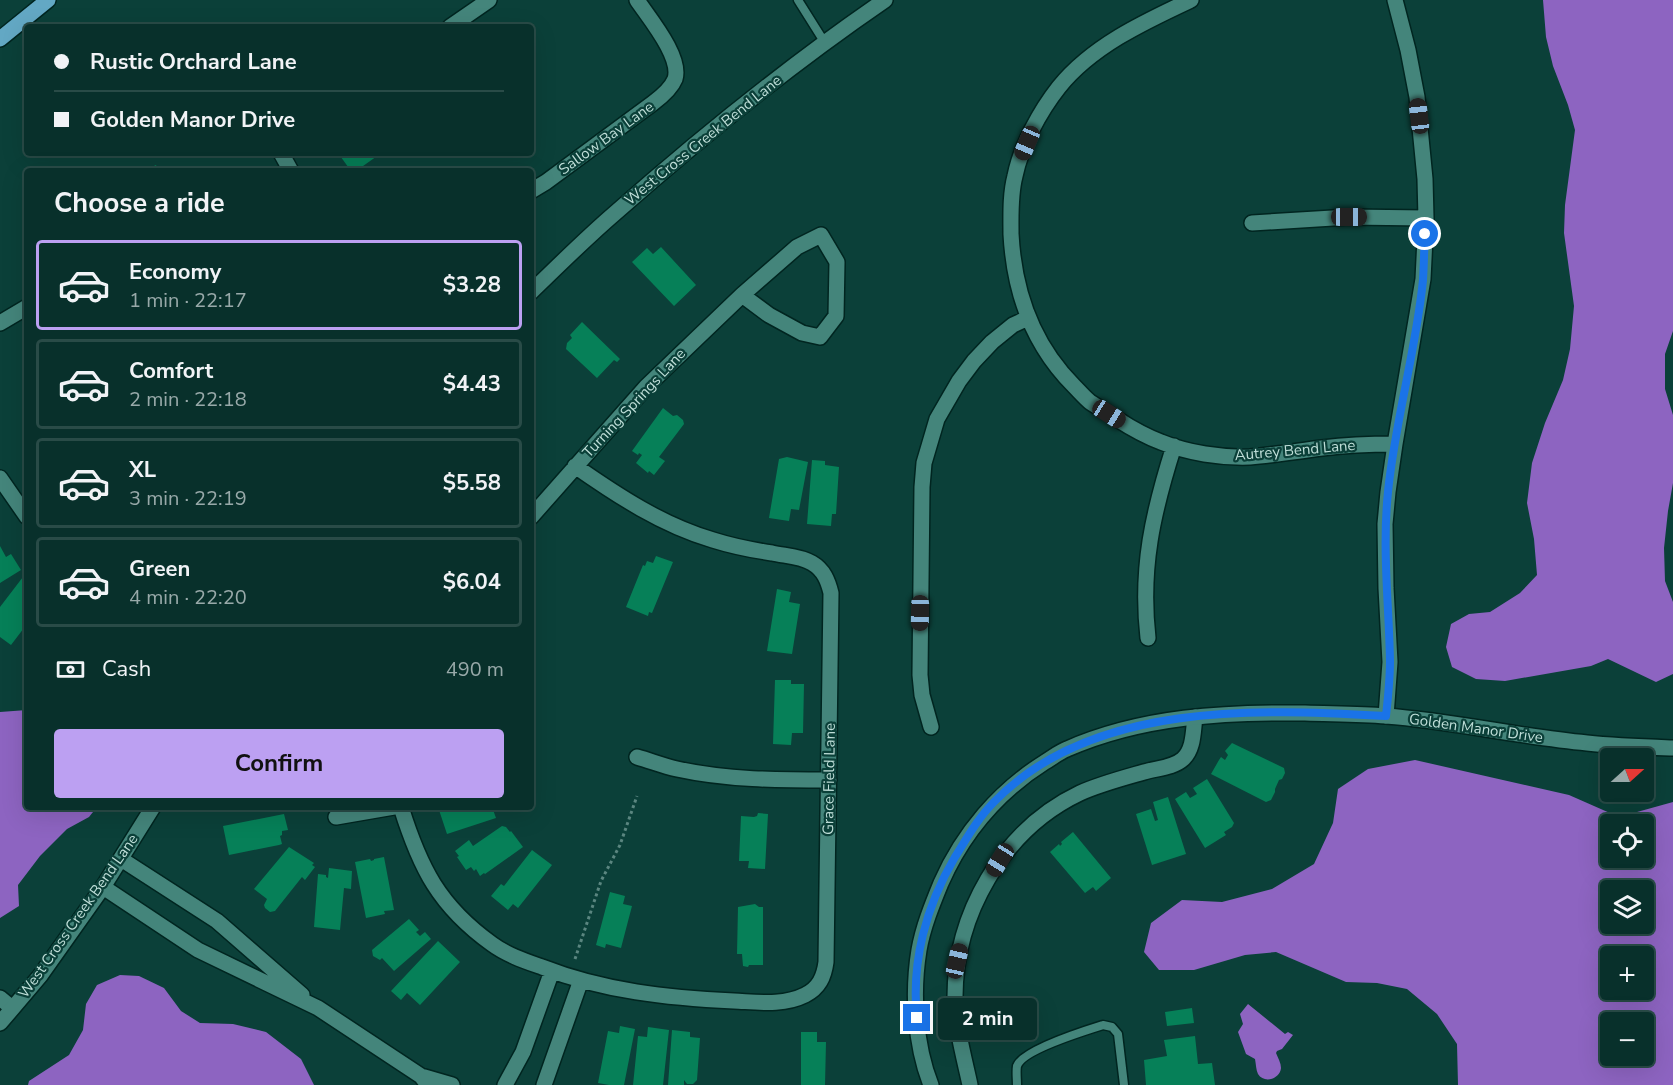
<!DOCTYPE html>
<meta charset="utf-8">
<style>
body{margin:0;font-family:"Nunito Sans",sans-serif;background:#113833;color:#f1f3f6;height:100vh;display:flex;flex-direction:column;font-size:22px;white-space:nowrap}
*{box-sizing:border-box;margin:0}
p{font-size:20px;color:#98a9a9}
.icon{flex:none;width:33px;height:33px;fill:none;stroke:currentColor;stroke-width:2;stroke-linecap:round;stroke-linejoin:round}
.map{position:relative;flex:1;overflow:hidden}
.drawer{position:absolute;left:24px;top:168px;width:510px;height:642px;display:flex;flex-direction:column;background:#08302b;border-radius:6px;box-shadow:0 6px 24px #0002,0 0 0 2px #294b47}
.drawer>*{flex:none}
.banner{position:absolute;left:24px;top:24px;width:510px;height:132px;border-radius:6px;box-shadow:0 6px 24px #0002,0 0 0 2px #294b47;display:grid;align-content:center;height:132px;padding:0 30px;background:#08302b}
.needle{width:39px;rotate:69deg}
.buttons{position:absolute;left:1600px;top:748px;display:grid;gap:12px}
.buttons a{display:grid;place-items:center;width:54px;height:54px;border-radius:6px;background:#08302b;box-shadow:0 6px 24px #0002,0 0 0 2px #294b47;font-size:30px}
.end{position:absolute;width:27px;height:27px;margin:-14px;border:8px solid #1a73e8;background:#fff;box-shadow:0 0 0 3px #fff}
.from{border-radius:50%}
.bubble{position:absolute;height:42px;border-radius:6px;background:#08302b;box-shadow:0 6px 24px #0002,0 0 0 2px #294b47;font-size:20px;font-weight:700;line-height:42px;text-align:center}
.car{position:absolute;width:18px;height:36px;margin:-18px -9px;border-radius:8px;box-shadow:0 0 4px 2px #0007;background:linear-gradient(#222 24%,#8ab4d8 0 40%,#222 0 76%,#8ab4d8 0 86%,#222 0)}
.banner b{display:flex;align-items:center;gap:21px;height:57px;font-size:22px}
.banner b+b{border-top:2px solid #294b47}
.banner i{width:15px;height:15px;background:#f1f3f6}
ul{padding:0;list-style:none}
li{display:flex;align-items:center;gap:18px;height:90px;margin:0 12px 9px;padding:0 18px;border:3px solid #294b47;border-radius:6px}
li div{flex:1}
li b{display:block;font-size:22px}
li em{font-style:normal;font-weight:700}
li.current{border-color:#bca0f2}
li>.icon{width:54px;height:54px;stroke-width:1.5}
h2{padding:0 30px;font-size:27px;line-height:72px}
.pay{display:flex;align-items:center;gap:15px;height:66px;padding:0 30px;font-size:22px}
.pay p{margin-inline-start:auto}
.button{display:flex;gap:12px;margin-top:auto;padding:12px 30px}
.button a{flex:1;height:69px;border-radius:6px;background:#bca0f2;color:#111;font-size:24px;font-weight:700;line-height:69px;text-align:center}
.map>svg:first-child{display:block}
.water{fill:#8d64c1;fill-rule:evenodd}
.building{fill:#068058}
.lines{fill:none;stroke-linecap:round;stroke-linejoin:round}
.service-casing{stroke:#012520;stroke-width:11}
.minor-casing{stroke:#012520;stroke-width:18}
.tertiary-casing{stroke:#012520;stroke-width:18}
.secondary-casing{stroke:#012520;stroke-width:18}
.primary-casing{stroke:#012520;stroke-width:18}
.path{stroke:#5b8680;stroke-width:3;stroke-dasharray:3 3;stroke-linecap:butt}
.service{stroke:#44857b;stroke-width:8}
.minor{stroke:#44857b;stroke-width:15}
.tertiary{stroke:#44857b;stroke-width:15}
.secondary{stroke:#44857b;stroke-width:15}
.primary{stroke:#63a8c4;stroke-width:15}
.route{stroke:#1a73e8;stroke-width:8}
.labels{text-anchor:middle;stroke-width:4.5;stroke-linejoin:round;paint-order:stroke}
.street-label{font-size:15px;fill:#bfded8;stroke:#0b4039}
</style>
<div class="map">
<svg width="1673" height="1085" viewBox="0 0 1673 1085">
<rect width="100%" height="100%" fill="#0b4039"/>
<path class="water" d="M 1543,0 L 1673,0 L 1673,331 L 1665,354 L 1665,389 L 1673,415 L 1673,483 L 1668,511 L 1664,548 L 1665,581 L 1673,602 L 1673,674 L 1656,682 L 1608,659 L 1591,666 L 1505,681 L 1476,679 L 1452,667 L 1446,647 L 1451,624 L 1469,614 L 1490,612 L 1520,593 L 1537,575 L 1534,539 L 1527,503 L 1532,463 L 1545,423 L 1563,380 L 1570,349 L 1574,306 L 1564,233 L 1565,205 L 1575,130 L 1568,105 L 1553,66 L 1546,37 Z
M 27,710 L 27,807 L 97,807 L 89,817 L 67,829 L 40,856 L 18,885 L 19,906 L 0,918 L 0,712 Z
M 1415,760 L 1569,795 L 1619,817 L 1673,802 L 1673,1085 L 1458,1085 L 1457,1044 L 1437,1014 L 1407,989 L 1377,983 L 1346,982 L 1276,952 L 1245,955 L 1194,970 L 1159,970 L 1144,952 L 1151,923 L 1182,900 L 1222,902 L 1272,889 L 1314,864 L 1333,823 L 1338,789 L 1368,769 ZM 1611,825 L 1644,825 L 1644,858 L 1611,858 ZM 1611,891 L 1644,891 L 1644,924 L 1611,924 ZM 1611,957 L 1644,957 L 1644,990 L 1611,990 ZM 1611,1023 L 1644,1023 L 1644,1056 L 1611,1056 Z
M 120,975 L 139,976 L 164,988 L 181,1011 L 200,1023 L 233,1024 L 266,1032 L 301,1059 L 314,1085 L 28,1085 L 29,1081 L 69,1055 L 83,1030 L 86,1004 L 97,985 Z
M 1248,1004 L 1285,1034 L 1288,1032 L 1293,1035 L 1282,1049 L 1277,1051 L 1276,1053 C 1278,1058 1281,1063 1281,1068 C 1280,1079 1264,1084 1258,1074 C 1256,1070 1256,1064 1255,1059 L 1246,1054 L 1238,1032 L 1243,1024 L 1240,1014 Z"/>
<path class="building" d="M 338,153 L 379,153 L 380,154 L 356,171 L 351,171 Z
M 155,165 L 166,171 L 168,167 L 175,171 L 152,171 Z
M 661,247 L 696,285 L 674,306 L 632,262 L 647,248 L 653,254 Z
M 582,322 L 620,359 L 617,362 L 614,360 L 597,378 L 566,349 L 567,343 L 572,338 L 570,335 Z
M 663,408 L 673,416 L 677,415 L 683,420 L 684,424 L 659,457 L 665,461 L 654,475 L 649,471 L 648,473 L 636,463 L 642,455 L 639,453 L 638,455 L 632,451 Z
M 787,457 L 808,462 L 799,510 L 791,509 L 789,521 L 769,518 L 779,459 Z
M 812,460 L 825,461 L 825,465 L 839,467 L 836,514 L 832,514 L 831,526 L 807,524 Z
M 0,546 L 6,557 L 11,554 L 21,570 L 0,583 Z
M 656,556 L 673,562 L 652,613 L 649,612 L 648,616 L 626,607 L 643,565 L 645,566 L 647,561 L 653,563 Z
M 26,573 L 27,574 L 27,624 L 11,645 L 0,637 L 0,607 Z
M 777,589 L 791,592 L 789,602 L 800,604 L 792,654 L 767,651 Z
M 775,680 L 791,680 L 791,684 L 804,684 L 803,733 L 792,733 L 791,745 L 773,744 Z
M 1232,743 L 1284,768 L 1285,773 L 1282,779 L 1279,780 L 1275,789 L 1275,792 L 1271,800 L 1266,802 L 1211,774 L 1219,760 L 1221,757 L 1225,760 L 1228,755 L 1225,751 Z
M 1207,779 L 1234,823 L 1232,827 L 1224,832 L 1226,835 L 1205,848 L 1175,799 L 1186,792 L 1190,798 L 1197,794 L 1193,788 Z
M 1168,797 L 1186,854 L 1152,865 L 1136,814 L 1151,809 L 1155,821 L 1158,820 L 1153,802 Z
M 438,807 L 492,807 L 496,818 L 447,834 Z
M 758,813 L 768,814 L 765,869 L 748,868 L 749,861 L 739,861 L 741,816 L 754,817 L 757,816 Z
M 284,814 L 288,830 L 282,831 L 282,835 L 280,836 L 282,844 L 279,845 L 229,855 L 223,826 Z
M 502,826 L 506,827 L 510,832 L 511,831 L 523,847 L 485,874 L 484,873 L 480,876 L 476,869 L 474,871 L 471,867 L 466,870 L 457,857 L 459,856 L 455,851 L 469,840 L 473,846 Z
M 1073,832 L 1111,878 L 1096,891 L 1093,887 L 1085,893 L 1050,852 L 1059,844 L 1060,846 L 1062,844 L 1061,842 Z
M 289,847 L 314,863 L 312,865 L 315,867 L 305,880 L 302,877 L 275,911 L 270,912 L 265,908 L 264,905 L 267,899 L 254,889 Z
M 532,850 L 552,865 L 518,908 L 513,904 L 508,910 L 491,896 L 501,884 L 504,886 Z
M 384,857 L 394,910 L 384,911 L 385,914 L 366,918 L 355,862 L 370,859 L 371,861 L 374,860 L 374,859 Z
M 329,868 L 352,871 L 351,889 L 344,888 L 340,930 L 314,927 L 318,874 L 326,875 L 326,877 L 328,878 Z
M 610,892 L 625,896 L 623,904 L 632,906 L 621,948 L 606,944 L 605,948 L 596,945 Z
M 755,904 L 759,907 L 763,907 L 763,965 L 749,965 L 748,967 L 743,966 L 742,954 L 737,954 L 738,907 Z
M 409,919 L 419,930 L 416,932 L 420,936 L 425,932 L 431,939 L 394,971 L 382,958 L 380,960 L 373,956 L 372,950 Z
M 438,941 L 460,962 L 420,1005 L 407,993 L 401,1000 L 391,991 Z
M 1192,1008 L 1194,1023 L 1167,1026 L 1165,1012 Z
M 620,1026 L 635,1029 L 624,1085 L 609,1085 L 598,1083 L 608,1031 L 619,1033 Z
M 648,1027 L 669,1030 L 663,1085 L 633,1085 L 638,1036 L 647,1037 Z
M 672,1030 L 690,1032 L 690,1037 L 700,1038 L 697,1080 L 693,1084 L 687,1084 L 684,1080 L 684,1085 L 668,1085 Z
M 801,1032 L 817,1032 L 817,1042 L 826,1042 L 825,1085 L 801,1085 Z
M 1195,1036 L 1198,1064 L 1212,1063 L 1215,1085 L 1146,1085 L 1144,1060 L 1167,1056 L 1164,1040 Z"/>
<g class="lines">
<g class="service-casing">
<path id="service" d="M 798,0 L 825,43
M 1017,1085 C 1017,1079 1016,1071 1017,1066 C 1022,1050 1087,1030 1103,1025 L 1112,1027 L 1118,1034 L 1124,1085"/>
</g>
<g class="minor-casing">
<path id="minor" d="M 1191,0 C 1144,22 1092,46 1059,87 C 1040,111 1021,146 1015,176 C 1010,195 1011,215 1011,234 C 1014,291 1033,345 1074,386 C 1079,391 1084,397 1090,402 C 1099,408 1108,413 1117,419 C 1131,428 1145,436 1161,442 C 1188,453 1221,458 1250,457 C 1274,455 1298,451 1322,448 C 1346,445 1370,444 1395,444
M 450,27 L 489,0
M 281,153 L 291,171
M 531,191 L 546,182 L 653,103 C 661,97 671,89 675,79 C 682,57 649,18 637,0
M 1252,223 L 1349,217 L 1426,218
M 0,323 L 27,307
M 0,478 L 27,517
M 531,517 L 646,387 L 742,295 L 797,247 L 821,235 L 837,262 L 836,316 L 820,337 L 802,333 L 769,315 L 742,295
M 1148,638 C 1140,568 1153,512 1174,446
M 1386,716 L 1390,662 L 1386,588 L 1385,524 L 1388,492 L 1395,444 L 1423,279 L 1426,218 L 1425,179 L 1417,97 L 1408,50 L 1395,0
M 931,727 L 922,695 L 920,675 L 922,487 L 924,463 L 937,419 L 959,381 L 974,361 L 992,342 L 1013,325 L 1028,318
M 637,757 C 651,761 664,766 677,769 C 727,780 778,780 829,780
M 401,807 C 420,868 439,906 492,944 C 507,955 525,961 542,967 C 603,991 668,998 734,1001 C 757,1002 783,1006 805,995 C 819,988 824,977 826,962 L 831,593 C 828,581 824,570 812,563 C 800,556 785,556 772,553 C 752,550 732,546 713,540 C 662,525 618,496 575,466
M 336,817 L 394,807
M 0,998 L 12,1008
M 505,1085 L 523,1052 L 552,971
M 544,1085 L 581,980
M 970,1085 C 964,1057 956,1029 955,1000 C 954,916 1002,830 1080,793 C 1100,784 1123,778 1144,772 C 1157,768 1173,768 1183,759 C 1194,749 1193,731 1195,717"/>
</g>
<g class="tertiary-casing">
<path id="tertiary" d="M 121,859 L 217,921 L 302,995
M 103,887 L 198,950 L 318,1008 L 421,1076 L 428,1085
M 421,1076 L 452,1085
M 931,1085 C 915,1045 912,993 919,950 C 923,927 932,905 941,883 C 963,833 999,791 1045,762 C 1052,758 1059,752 1067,749 C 1142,716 1225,712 1305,713 C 1332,714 1359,714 1386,716 C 1454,721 1520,737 1587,743 C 1615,746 1645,747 1673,748"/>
</g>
<g class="secondary-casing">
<path id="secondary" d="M 531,292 C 558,266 585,239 614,214 C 700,138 790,65 885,0
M 0,1023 L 40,976 L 103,887 L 153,807"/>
</g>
<g class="primary-casing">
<path id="primary" d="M 0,39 L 48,0"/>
</g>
<path class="path" d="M 575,959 L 601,881 L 620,845 L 637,796"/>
<use href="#service" class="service"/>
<use href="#minor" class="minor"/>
<use href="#tertiary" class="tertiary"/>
<use href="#secondary" class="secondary"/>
<use href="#primary" class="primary"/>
</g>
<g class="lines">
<path class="route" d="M 917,1018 C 911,962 926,906 955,857 C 967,838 978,818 994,802 C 1092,701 1257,709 1386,716 C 1388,698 1390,679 1390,661 C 1389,605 1382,549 1388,492 C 1395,421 1416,351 1423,280 C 1424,265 1424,250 1425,234"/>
</g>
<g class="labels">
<g class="street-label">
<text transform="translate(606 138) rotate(-36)" y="5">Sallow Bay Lane</text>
<text transform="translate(703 140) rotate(-39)" y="5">West Cross Creek Bend Lane</text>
<text transform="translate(634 403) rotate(-47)" y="5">Turning Springs Lane</text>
<text transform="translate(1295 450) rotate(-5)" y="5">Autrey Bend Lane</text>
<text transform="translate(1476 728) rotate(8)" y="5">Golden Manor Drive</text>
<text transform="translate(829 779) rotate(-89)" y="5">Grace Field Lane</text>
<text transform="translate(78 916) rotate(-55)" y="5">West Cross Creek Bend Lane</text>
</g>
</g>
</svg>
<div class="buttons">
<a><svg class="needle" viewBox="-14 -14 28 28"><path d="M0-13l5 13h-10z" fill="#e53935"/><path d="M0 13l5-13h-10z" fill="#98a9a9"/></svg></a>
<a><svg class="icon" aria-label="locate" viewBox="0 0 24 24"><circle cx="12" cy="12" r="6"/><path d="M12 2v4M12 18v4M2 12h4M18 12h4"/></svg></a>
<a><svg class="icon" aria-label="layers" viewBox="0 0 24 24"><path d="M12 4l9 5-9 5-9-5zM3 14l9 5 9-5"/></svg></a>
<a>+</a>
<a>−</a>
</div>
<i class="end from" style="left:1425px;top:234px"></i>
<i class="end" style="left:917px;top:1018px"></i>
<div class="bubble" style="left:938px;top:998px;width:99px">2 min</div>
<i class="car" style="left:1419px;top:116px;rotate:353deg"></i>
<i class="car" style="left:1027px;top:143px;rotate:203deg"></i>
<i class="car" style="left:1349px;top:217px;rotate:90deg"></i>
<i class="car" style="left:1109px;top:414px;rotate:122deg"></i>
<i class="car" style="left:920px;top:613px;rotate:181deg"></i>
<i class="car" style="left:1000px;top:860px;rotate:212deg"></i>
<i class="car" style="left:957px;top:961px;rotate:13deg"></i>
<div class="banner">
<b><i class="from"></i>Rustic Orchard Lane</b>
<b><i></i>Golden Manor Drive</b>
</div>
<section class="drawer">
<h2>Choose a ride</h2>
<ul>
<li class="current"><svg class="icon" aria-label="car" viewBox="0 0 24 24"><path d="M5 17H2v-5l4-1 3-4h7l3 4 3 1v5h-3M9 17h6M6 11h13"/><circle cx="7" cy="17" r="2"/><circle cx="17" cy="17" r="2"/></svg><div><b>Economy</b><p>1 min · 22:17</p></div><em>$3.28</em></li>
<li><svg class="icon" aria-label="car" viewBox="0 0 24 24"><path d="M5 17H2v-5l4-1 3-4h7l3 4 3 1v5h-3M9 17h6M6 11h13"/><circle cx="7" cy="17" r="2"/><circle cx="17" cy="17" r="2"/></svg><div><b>Comfort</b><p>2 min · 22:18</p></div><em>$4.43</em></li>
<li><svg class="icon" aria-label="car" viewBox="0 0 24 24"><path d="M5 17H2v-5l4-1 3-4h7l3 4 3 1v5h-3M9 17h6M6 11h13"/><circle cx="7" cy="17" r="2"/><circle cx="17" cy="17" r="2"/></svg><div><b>XL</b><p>3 min · 22:19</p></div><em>$5.58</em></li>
<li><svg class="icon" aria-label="car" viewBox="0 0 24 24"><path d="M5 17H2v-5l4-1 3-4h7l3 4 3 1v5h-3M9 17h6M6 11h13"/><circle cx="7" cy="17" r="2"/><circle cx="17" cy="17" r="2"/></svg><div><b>Green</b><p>4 min · 22:20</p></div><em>$6.04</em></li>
</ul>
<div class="pay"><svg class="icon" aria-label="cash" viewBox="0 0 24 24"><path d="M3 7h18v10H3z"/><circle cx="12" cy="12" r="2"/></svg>Cash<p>490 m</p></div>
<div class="button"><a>Confirm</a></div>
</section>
</div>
